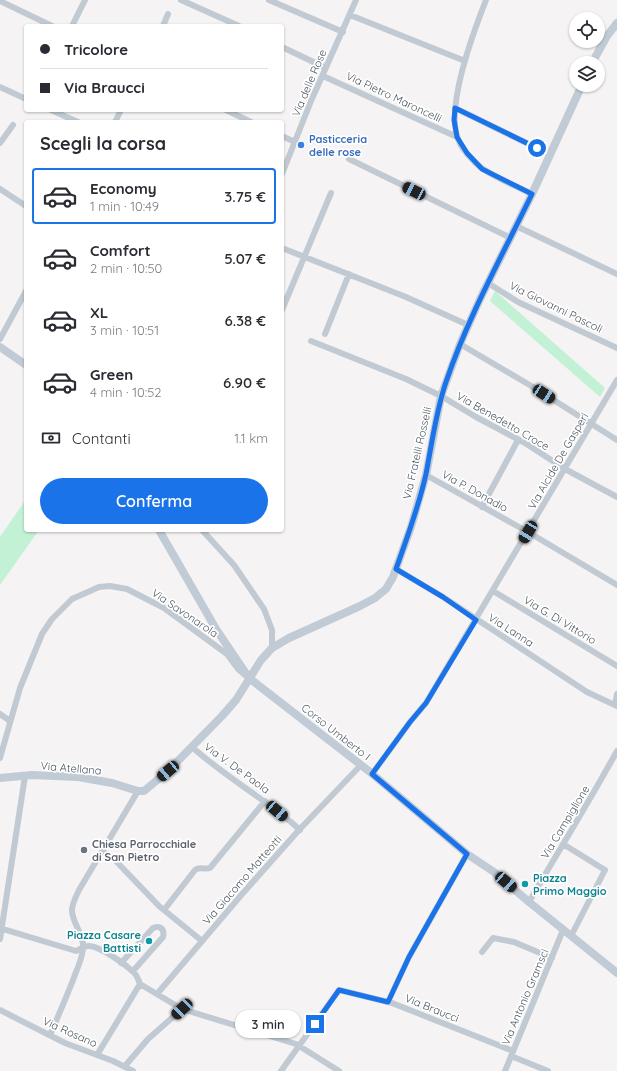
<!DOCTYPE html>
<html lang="it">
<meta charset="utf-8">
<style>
body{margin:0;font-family:Quicksand,sans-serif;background:#f2f2f3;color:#2b2b33;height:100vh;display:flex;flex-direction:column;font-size:15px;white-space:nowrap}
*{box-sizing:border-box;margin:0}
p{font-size:13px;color:#7c7c81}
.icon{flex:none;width:22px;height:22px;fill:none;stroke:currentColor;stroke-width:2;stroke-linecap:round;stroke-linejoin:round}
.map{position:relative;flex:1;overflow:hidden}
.drawer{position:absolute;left:24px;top:120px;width:260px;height:412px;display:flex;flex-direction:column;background:#fff;border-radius:4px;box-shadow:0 1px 3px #0004}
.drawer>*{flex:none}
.hud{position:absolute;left:24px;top:24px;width:260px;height:88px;border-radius:4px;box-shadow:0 1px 3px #0004;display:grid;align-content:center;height:88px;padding:0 16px;background:#fff}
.fabs{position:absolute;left:569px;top:12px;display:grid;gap:8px}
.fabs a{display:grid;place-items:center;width:36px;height:36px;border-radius:50%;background:#fff;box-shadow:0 1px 3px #0004;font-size:20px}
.end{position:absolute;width:18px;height:18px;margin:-9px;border:5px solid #1a73e8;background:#fff;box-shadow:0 0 0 2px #fff}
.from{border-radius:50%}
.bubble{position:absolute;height:28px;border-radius:14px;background:#fff;box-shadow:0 1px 3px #0004;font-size:13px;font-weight:600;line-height:28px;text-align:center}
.car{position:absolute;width:12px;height:24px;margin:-12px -6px;border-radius:5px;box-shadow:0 0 3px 1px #0007;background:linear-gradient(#222 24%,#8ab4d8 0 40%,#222 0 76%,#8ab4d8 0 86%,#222 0)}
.hud b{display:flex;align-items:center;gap:14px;height:38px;font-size:15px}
.hud b+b{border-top:1px solid #e1e1e2}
.hud i{width:10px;height:10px;background:#2b2b33}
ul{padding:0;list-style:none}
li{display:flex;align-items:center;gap:12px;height:56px;margin:0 8px 6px;padding:0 8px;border:2px solid transparent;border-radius:4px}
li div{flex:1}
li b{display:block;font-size:15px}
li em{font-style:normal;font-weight:600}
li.selected{border-color:#1a73e8}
li>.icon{width:36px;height:36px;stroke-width:1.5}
h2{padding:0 16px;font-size:18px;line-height:48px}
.pay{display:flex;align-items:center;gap:10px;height:44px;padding:0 16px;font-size:15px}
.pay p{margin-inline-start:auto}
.action{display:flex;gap:8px;margin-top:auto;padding:8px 16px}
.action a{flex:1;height:46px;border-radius:24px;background:#1a73e8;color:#fff;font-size:16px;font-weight:600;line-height:46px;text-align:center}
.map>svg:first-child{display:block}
.green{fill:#c3f1d5}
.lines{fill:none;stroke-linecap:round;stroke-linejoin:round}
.minor{stroke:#c1cad2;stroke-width:6}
.secondary{stroke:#c1cbd6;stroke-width:8}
.route{stroke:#1a73e8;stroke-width:5}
.shop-dot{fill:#3f7fe0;stroke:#fff;stroke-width:1.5}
.worship-dot{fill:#6b7280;stroke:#fff;stroke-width:1.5}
.culture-dot{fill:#0f9aa8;stroke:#fff;stroke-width:1.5}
.labels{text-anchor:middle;stroke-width:3.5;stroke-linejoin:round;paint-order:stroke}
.street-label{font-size:11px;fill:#4a5661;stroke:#fff}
.shop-label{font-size:11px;font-weight:bold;fill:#366cbe;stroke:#fff;text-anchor:start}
.worship-label{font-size:11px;font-weight:bold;fill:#5b616d;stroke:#fff;text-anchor:start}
.culture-label{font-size:11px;font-weight:bold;fill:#0d838f;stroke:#fff;text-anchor:start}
</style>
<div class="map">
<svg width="617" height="1071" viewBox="0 0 617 1071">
<rect width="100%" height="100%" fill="#f5f3f3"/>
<path class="green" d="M 495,291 L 605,388 L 600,397 L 490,301 Z
M 26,499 L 26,530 L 39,530 L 0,585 L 0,537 Z"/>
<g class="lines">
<path class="minor" d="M 181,0 L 239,26
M 269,0 L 343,32
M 486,0 C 473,33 447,102 457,136 C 460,148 473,162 483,169 C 498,179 516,186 532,194
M 0,1 L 52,26
M 350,15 L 465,61
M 72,26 L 85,0
M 163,26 L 168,14
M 282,47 L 326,68
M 323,76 L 457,137
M 0,87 L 26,99
M 455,108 L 551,155
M 51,110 L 78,122
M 226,110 L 251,122
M 115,122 L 121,110
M 282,136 L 295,142
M 0,143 L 13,125
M 349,159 L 511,238
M 282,174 L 311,101 L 356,0
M 0,189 L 26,206
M 516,226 L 617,274
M 282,248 L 406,297 L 468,325
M 488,283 L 518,302 L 617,348
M 282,310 L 331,193
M 325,334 L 349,274
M 0,339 L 26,291
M 311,341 L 406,379 L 441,396 L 476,417 L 525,443 L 565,469 L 617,497
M 460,344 L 533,387 L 617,440
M 426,475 L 528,532 L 617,585
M 482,507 L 518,440
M 202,530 L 234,565 L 264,609 L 272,630 L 272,648
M 396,569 L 443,597 L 587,692 L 617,706
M 493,591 L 617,666
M 615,705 L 617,694
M 0,714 L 10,721
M 192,747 C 222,774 257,794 288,820
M 0,758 L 20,688 L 42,634 L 52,619 L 72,599 L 99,587 L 110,586 L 127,589 L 164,608 L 227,654 L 238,669 L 245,675
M 372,774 L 410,722 L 426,703 L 617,380
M 291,822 L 300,830
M 563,844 L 605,870 L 571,936
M 102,851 L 113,858 L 159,906 L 202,941
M 529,902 C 558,852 589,802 617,751
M 164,910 L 195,870 C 200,866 204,870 210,868 L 265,801
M 0,928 L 76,951 C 81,949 84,945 90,946 C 100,947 124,963 132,971 C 137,974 138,979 140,984 L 182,1009 L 296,1044 L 339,1071
M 0,939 L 25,776
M 482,952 L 493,938 L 514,942 L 552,958
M 121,963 L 153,928 C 160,925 165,929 163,937 L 133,971
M 157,994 L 243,893 L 299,830 L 361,765
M 388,1002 L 409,957 L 467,854
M 0,1010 L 65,1043 L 113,1061 L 133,1071
M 50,1035 C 59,1014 68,994 76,972 C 79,965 82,957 83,949 C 85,935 72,924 72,910 C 72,904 76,896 79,890 L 138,791
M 97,1055 L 140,984
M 511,1056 L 548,1071
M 125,1066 L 148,1039 L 182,1009
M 281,1071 L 339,990 L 392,1003 L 513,1051
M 505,1071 L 563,930"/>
<path class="secondary" d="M 592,63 L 607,36 L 617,23
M 0,347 L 26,365
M 159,530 L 216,629 L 249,678 L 370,772 L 467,854 L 494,872 L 529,902 L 617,973
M 0,778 L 32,775 L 78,777 L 112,783 L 138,791 L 144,791 L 168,771 L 222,716 L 236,700 L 261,660 L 272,648 L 289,638 L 360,606 L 375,598 L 386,589 L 393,577 L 411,527 L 426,475 L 441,396 L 460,344 L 480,299 L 532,194 L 582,85"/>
</g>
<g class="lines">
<path class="route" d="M 315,1024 L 339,990 L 388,1002 L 409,957 L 467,854 L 372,774 L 410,722 L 426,703 L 476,620 L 443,597 L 396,569 C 407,538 419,506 426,474 C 432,443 436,411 446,382 C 468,317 502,256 532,194 L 482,169 L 467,153 L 457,137 L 454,120 L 455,108 L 537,148"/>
</g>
<circle class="shop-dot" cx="301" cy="145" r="4"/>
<circle class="worship-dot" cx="84" cy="850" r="4"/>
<g class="culture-dot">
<circle cx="525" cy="884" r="4"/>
<circle cx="149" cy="941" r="4"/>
</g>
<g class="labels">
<g class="street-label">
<text transform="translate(309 83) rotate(-67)" y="4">Via delle Rose</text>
<text transform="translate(394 97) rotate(25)" y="4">Via Pietro Maroncelli</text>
<text transform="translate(556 307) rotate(26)" y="4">Via Giovanni Pascoli</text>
<text transform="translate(503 421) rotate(30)" y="4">Via Benedetto Croce</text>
<text transform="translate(417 453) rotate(-77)" y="4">Via Fratelli Rosselli</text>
<text transform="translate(558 461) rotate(-60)" y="4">Via Alcide De Gasperi</text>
<text transform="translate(475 491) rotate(29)" y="4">Via P. Donadio</text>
<text transform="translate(185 613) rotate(34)" y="4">Via Savonarola</text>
<text transform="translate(560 620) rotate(31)" y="4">Via G. Di Vittorio</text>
<text transform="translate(511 630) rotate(33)" y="4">Via Lanna</text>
<text transform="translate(336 732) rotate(38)" y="4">Corso Umberto I</text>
<text transform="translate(71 768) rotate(5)" y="4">Via Atellana</text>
<text transform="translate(237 768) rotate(36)" y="4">Via V. De Paola</text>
<text transform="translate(565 822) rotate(-59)" y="4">Via Campiglione</text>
<text transform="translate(242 880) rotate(-49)" y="4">Via Giacomo Matteotti</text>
<text transform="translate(525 997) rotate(-67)" y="4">Via Antonio Gramsci</text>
<text transform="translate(432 1008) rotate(22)" y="4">Via Braucci</text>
<text transform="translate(70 1032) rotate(24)" y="4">Via Rosano</text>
</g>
<g class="shop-label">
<text x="309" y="143">Pasticceria<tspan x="309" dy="13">delle rose</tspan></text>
</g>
<g class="worship-label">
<text x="92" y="848">Chiesa Parrocchiale<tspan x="92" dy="13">di San Pietro</tspan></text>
</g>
<g class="culture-label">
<text x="533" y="882">Piazza<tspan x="533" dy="13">Primo Maggio</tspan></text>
<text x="141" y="939" text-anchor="end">Piazza Casare<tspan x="141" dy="13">Battisti</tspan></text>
</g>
</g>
</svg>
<div class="fabs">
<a><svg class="icon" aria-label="locate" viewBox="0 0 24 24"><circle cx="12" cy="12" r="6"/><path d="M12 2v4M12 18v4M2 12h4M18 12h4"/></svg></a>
<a><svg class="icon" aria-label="layers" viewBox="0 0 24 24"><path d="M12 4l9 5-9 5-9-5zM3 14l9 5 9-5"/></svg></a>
</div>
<i class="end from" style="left:537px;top:148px"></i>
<i class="end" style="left:315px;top:1024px"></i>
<div class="bubble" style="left:235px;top:1010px;width:66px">3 min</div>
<i class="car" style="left:414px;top:191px;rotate:296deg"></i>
<i class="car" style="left:544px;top:394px;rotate:123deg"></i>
<i class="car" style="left:528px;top:532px;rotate:211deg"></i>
<i class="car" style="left:168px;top:771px;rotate:230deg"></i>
<i class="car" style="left:277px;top:811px;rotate:130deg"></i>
<i class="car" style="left:506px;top:882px;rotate:131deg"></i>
<i class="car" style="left:182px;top:1009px;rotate:226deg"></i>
<div class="hud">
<b><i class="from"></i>Tricolore</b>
<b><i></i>Via Braucci</b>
</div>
<section class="drawer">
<h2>Scegli la corsa</h2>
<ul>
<li class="selected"><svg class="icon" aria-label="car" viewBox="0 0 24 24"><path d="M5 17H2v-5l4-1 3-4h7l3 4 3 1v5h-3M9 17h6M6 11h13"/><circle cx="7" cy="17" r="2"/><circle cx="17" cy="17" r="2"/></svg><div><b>Economy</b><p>1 min · 10:49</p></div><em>3.75 €</em></li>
<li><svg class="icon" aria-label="car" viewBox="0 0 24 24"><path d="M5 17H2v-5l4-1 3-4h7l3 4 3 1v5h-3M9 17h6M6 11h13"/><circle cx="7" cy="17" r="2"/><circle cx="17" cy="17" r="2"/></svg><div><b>Comfort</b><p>2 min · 10:50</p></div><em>5.07 €</em></li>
<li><svg class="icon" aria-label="car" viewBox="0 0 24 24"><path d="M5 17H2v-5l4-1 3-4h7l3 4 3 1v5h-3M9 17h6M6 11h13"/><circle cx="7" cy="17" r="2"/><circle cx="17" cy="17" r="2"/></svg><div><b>XL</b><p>3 min · 10:51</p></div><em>6.38 €</em></li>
<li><svg class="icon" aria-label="car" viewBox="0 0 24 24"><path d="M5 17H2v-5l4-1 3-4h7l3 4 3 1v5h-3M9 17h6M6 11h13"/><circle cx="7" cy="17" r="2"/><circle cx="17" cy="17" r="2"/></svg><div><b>Green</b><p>4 min · 10:52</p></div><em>6.90 €</em></li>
</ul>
<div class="pay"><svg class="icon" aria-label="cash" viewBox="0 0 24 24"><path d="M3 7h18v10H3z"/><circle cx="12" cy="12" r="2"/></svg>Contanti<p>1.1 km</p></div>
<div class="action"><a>Conferma</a></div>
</section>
</div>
